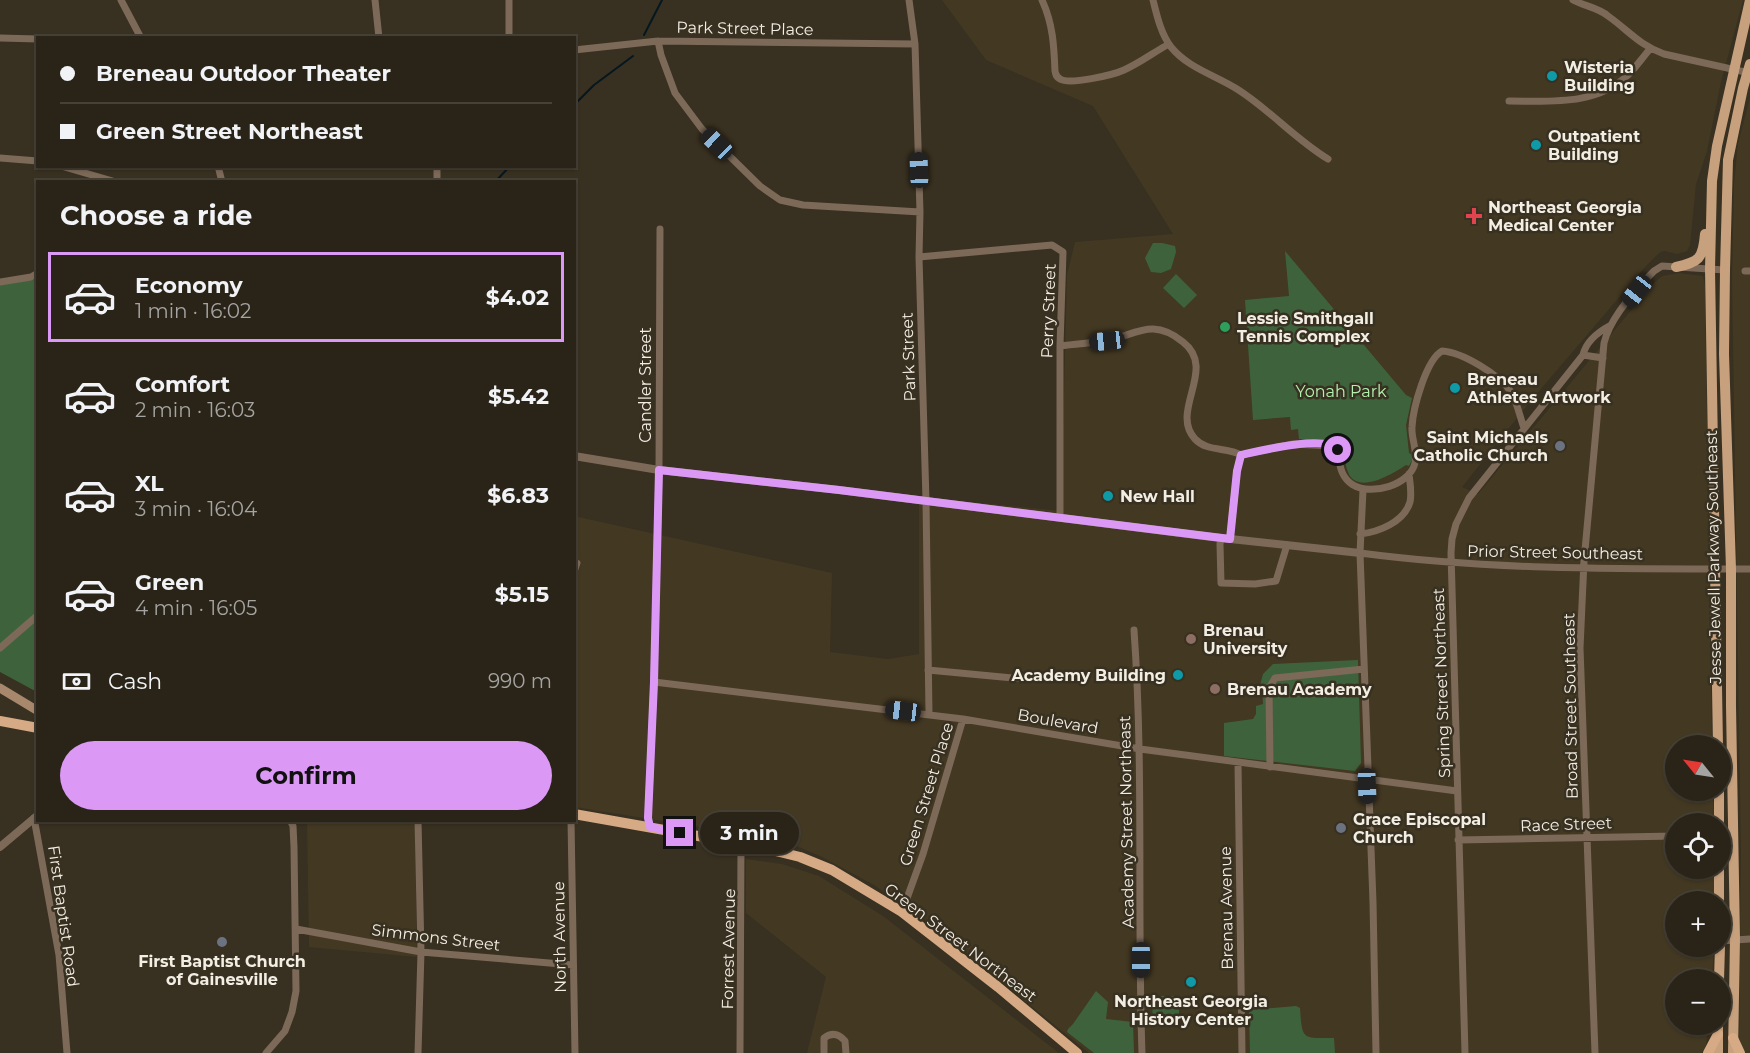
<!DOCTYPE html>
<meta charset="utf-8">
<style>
body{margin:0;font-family:Montserrat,sans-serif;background:#363025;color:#f1f3f6;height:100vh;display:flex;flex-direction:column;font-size:22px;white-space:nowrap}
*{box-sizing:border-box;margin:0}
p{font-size:20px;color:#a5a4a2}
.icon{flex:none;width:33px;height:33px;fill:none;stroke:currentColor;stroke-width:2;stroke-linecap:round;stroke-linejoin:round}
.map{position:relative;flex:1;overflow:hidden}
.drawer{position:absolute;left:36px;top:180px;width:540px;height:642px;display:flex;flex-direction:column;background:#2a2418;border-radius:0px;box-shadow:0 2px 4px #0004,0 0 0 2px #464137}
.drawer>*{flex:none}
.guide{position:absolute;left:36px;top:36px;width:540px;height:132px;border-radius:0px;box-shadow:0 2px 4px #0004,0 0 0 2px #464137;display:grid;align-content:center;height:132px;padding:0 24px;background:#2a2418}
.needle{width:39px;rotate:300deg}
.buttons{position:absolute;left:1665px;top:735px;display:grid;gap:12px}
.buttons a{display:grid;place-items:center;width:66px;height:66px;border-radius:50%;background:#2a2418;box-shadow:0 2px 4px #0004,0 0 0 2px #464137;font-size:30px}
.end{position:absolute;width:27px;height:27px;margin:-14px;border:8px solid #db99f5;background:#111;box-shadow:0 0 0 3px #111}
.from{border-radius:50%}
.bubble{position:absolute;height:42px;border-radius:21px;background:#2a2418;box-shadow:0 2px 4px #0004,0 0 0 2px #464137;font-size:20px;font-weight:700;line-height:42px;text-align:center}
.car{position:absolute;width:18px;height:36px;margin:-18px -9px;border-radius:8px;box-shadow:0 0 4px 2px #0007;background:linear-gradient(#222 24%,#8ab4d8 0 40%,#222 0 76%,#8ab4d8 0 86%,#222 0)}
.guide b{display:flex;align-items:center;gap:21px;height:57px;font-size:22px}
.guide b+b{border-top:2px solid #464137}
.guide i{width:15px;height:15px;background:#f1f3f6}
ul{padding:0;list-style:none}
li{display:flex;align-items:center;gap:18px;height:90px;margin:0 12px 9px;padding:0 12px;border:3px solid transparent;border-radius:0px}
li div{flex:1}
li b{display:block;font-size:22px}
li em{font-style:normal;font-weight:700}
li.active{border-color:#db99f5}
li>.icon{width:54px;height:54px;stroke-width:1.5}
h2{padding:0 24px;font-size:27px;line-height:72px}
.pay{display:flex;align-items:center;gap:15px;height:66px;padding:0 24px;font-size:22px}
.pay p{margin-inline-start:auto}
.button{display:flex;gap:12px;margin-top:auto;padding:12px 24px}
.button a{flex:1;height:69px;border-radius:36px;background:#db99f5;color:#111;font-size:24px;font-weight:700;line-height:69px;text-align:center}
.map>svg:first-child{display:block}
.built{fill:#433822}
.green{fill:#3e633c}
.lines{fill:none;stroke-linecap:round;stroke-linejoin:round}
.stream{stroke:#051821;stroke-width:2}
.minor{stroke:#7c6958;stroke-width:7}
.tertiary{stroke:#7c6958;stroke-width:8}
.secondary{stroke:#a7886d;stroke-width:9}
.primary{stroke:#c7a07d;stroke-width:10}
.trunk{stroke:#d6aa84;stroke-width:10}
.route{stroke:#db99f5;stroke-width:8}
.culture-dot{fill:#0f9aa8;stroke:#383020;stroke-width:2}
.health-dot{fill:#e0444e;stroke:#383020;stroke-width:2}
.leisure-dot{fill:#2e9e5b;stroke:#383020;stroke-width:2}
.worship-dot{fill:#6b7280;stroke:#383020;stroke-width:2}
.education-dot{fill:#8d6e63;stroke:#383020;stroke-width:2}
.labels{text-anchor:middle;stroke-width:5;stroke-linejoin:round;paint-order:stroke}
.street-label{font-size:16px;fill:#f3eee4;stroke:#383020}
.poi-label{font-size:16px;font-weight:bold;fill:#f3eee4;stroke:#383020;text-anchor:start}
.park-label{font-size:16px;fill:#b3f2b0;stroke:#383020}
</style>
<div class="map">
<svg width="1750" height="1053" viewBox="0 0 1750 1053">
<rect width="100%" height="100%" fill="#383020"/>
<path class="built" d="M 942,0 L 1743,0 L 1721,82 L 1707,151 L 1696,184 L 1690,245 L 1687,251 L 1677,254 L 1665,251 L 1660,252 L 1645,267 L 1529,403 L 1462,487 L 1478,494 L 1653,284 L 1662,276 L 1679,273 L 1703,276 L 1705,286 L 1712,745 L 1676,746 L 1676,790 L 1713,791 L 1714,823 L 1676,824 L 1676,868 L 1715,869 L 1715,901 L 1676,902 L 1676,946 L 1714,947 L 1712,979 L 1676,980 L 1676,1024 L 1708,1025 L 1706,1045 L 1702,1053 L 1089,1053 L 934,927 L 874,885 L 822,857 L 792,844 L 762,837 L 575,807 L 574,516 L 832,573 L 830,652 L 888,659 L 919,654 L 919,497 L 1061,511 L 1067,275 L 1075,242 L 1173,234 L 1093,106 L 986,60 Z
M 1750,98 L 1750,1053 L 1744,1053 L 1739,1048 L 1741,853 L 1732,280 L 1734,184 L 1738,143 Z
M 307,821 L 415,821 L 417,957 L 309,947 Z
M 746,859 L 782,864 L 819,876 L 883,916 L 1059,1053 L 807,1053 L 826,977 L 746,913 Z"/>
<path class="green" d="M 1153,243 L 1162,243 L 1175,246 L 1176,252 L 1171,269 L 1161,273 L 1151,272 L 1145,258 Z
M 1285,251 L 1406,395 L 1412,398 L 1406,425 L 1409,453 L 1414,456 L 1409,466 L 1406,465 C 1394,473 1357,496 1348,472 C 1344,463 1345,449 1343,439 L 1326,442 L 1299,439 L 1298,429 L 1291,430 L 1290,417 L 1253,420 L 1245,300 L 1289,296 Z
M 1176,274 L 1197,295 L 1184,308 L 1163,288 Z
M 37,280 L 37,692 L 0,672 L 0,281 Z
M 1358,660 L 1361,763 L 1355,771 L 1224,756 L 1224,723 L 1253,719 L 1256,714 L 1256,706 L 1263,704 L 1262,686 L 1260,685 L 1263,674 L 1273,664 Z
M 1096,991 L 1108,1002 L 1106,1019 L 1133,1022 L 1134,1053 L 1094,1053 L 1067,1032 L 1068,1029 L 1073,1024 Z
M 1152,996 L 1179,996 L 1179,1026 L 1153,1026 Z
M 1296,1006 L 1300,1008 C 1302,1041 1303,1038 1334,1038 L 1335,1053 L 1250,1053 L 1249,1010 Z"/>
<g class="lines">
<path class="stream" d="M 644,35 L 662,0
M 574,105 L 594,85 L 633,56
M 495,182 L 510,166"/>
<path class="minor" d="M 121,0 L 141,38
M 375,0 L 379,38
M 909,0 L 915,44 L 920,212 L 919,257 L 926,501 L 929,714
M 1042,0 C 1053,24 1054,46 1055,71 C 1056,75 1056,77 1060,79 C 1070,85 1113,75 1124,70 C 1140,63 1154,52 1169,44
M 1153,0 C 1157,16 1161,34 1171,47 C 1188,68 1215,75 1237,89 C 1269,109 1295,139 1328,159
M 1573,0 C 1584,6 1599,8 1608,16 C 1628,30 1639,45 1664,54 L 1750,73
M 0,38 L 38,39
M 509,38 L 509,0
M 658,41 L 661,55 L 675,93 L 702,129 L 760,186 L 780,200 L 803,205 L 920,212
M 574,50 L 658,41 L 915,44
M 1509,101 C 1551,101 1597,106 1629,74 C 1636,67 1643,57 1650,49
M 0,158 L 38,161
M 61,166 L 116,182
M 218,166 L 222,182
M 437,182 L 437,166
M 919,257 L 1052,245 L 1063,252 L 1060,346 L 1060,517
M 1745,271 L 1750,271
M 0,282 L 31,277 L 38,273
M 1060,346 C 1075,344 1091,343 1106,341 C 1136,335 1152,317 1183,342 C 1218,369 1169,411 1195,439 C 1207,452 1227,447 1241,455 L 1293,444 L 1333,446 L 1337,448 C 1340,463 1339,476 1353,485 C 1372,496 1410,485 1415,463 C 1418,451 1411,439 1412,427 C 1413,408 1426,360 1442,351 C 1462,352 1500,375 1511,392 C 1517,402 1520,417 1524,428
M 1583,355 L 1603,358
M 1363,490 L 1360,553 L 1373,902 L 1376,1053
M 1360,534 C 1379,532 1404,522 1410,502 C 1412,493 1410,483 1409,474
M 1221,538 L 1220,544 L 1221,583 L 1255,584 L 1276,581 L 1287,545
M 1230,539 L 1237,471 L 1241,455
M 1360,553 C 1489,570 1620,569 1750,569
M 574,572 L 577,563
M 1134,630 C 1144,770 1137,912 1142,1053
M 0,648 L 38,615
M 928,670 L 1023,679
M 654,682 L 963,719 L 1140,749 L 1457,791
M 1238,763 L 1242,1053
M 1270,767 L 1269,688 L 1275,678 L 1364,669
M 34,818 L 59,955 L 67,1053
M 418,820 L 421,952 L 418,1053
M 571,820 L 575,1053
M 650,827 L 648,818 L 654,682 L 659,470 L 660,229
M 1720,835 L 1732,834
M 1458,840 L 1676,836
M 902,912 L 923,854 L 963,719
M 296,929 L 421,952 L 573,965
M 1720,941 L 1750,939
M 266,1053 L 285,1031 L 292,1012 L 296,991 L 294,847 L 293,826 L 290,820
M 740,1053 L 741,844
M 824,1053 L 824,1038 C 832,1032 839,1034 845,1041 L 846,1053
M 1465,1053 L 1451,553 L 1452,539 L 1456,524 L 1469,498 L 1583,355 C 1586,341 1598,332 1611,325
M 1595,1053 L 1580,648 L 1584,561 L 1604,343 C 1610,318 1636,289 1654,271 L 1662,266 L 1725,270"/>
<path class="tertiary" d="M 574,456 L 659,470 L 839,490 L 1212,537 L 1360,553
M 0,847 L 38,815"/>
<path class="secondary" d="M 0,688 L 38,711"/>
<path class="primary" d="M 1676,267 C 1699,262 1703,259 1705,234
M 1718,746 L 1710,269 L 1712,181 L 1717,146 L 1750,0
M 1719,790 L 1719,824
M 1719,868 L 1719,902
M 1719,980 L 1720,946
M 1718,1053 L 1718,1024
M 1733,1053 L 1735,939 L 1731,706 L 1731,569 L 1724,354 L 1725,270 L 1728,160 L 1743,88 L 1750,64"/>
<path class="trunk" d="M 0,721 L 38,728
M 574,814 L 760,847 L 800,857 L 832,870 L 902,912 L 998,987 L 1077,1053
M 1733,1038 L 1740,1053
M 1708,1053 L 1718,1034"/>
</g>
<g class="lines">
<path class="route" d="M 680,833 L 650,827 L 648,818 L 654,682 L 659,470 L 839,490 L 1230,539 L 1237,471 L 1241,455 C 1259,451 1327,434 1338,450"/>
</g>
<g class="culture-dot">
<circle cx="1552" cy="76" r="6"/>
<circle cx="1536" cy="145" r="6"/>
<circle cx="1455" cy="388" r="6"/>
<circle cx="1108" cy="496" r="6"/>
<circle cx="1178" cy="675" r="6"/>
<circle cx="1191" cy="982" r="6"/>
</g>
<path class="health-dot" d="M1471 207h6v6h6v6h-6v6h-6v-6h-6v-6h6z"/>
<circle class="leisure-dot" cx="1225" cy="327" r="6"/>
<g class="worship-dot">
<circle cx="1560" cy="446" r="6"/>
<circle cx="1341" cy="828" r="6"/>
<circle cx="222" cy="942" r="6"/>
</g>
<g class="education-dot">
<circle cx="1191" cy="639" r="6"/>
<circle cx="1215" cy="689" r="6"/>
</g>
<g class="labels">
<g class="street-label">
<text transform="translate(745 28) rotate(1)" y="6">Park Street Place</text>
<text transform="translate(1048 311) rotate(-88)" y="6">Perry Street</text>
<text transform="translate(908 357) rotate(-92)" y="6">Park Street</text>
<text transform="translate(645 385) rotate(-90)" y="6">Candler Street</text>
<text transform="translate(1555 552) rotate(1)" y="6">Prior Street Southeast</text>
<text transform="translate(1713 557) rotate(-91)" y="6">Jesse Jewell Parkway Southeast</text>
<text transform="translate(1441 683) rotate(-92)" y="6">Spring Street Northeast</text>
<text transform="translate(1570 706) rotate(-91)" y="6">Broad Street Southeast</text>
<text transform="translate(1058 721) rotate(10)" y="6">Boulevard</text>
<text transform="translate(926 794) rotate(-73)" y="6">Green Street Place</text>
<text transform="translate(1126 822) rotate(-91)" y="6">Academy Street Northeast</text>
<text transform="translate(1566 824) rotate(-2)" y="6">Race Street</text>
<text transform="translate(1226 908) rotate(-91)" y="6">Brenau Avenue</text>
<text transform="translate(64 916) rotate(82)" y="6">First Baptist Road</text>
<text transform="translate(436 937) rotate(7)" y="6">Simmons Street</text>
<text transform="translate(559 937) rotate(-91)" y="6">North Avenue</text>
<text transform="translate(961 942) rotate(37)" y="6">Green Street Northeast</text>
<text transform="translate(728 949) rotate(-89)" y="6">Forrest Avenue</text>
</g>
<g class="poi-label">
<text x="1564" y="73">Wisteria<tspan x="1564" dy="18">Building</tspan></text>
<text x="1548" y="142">Outpatient<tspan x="1548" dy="18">Building</tspan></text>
<text x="1488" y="213">Northeast Georgia<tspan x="1488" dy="18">Medical Center</tspan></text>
<text x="1237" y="324">Lessie Smithgall<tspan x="1237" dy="18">Tennis Complex</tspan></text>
<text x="1467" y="385">Breneau<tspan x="1467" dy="18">Athletes Artwork</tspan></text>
<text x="1548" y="443" text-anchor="end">Saint Michaels<tspan x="1548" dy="18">Catholic Church</tspan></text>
<text x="1120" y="502">New Hall</text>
<text x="1203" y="636">Brenau<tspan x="1203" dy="18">University</tspan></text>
<text x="1166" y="681" text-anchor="end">Academy Building</text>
<text x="1227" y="695">Brenau Academy</text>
<text x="1353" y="825">Grace Episcopal<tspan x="1353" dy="18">Church</tspan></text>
<text x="222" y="967" text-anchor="middle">First Baptist Church<tspan x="222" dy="18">of Gainesville</tspan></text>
<text x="1191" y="1007" text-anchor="middle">Northeast Georgia<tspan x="1191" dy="18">History Center</tspan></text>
</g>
<g class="park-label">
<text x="1341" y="397">Yonah Park</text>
</g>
</g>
</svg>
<div class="buttons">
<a><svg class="needle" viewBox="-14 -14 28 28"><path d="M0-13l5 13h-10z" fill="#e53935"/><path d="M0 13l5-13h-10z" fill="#a5a4a2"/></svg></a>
<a><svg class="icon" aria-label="locate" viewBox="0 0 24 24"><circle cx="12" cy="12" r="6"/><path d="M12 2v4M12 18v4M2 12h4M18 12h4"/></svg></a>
<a>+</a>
<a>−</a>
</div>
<i class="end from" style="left:1338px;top:450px"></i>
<i class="end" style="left:680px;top:833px"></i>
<div class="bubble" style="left:700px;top:812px;width:99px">3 min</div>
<i class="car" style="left:717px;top:144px;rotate:314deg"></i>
<i class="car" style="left:919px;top:170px;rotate:358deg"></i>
<i class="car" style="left:1637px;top:291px;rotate:218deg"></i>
<i class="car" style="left:1107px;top:341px;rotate:264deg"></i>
<i class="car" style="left:903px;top:711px;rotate:277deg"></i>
<i class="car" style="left:1367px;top:786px;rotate:178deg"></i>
<i class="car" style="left:1141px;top:960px;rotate:180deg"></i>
<div class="guide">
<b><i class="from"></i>Breneau Outdoor Theater</b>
<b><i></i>Green Street Northeast</b>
</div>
<section class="drawer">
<h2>Choose a ride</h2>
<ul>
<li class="active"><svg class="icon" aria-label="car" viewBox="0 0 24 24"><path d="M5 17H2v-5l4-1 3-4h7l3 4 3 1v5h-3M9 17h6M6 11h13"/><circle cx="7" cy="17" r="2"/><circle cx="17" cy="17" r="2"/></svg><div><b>Economy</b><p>1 min · 16:02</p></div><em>$4.02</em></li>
<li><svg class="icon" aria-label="car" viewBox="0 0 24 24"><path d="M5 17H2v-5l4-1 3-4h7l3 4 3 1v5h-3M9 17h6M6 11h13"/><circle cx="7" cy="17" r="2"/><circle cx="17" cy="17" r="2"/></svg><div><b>Comfort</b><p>2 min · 16:03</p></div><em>$5.42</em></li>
<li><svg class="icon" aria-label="car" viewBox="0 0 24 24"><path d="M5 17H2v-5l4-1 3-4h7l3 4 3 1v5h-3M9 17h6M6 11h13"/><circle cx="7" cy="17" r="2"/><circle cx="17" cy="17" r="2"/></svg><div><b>XL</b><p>3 min · 16:04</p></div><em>$6.83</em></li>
<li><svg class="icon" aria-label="car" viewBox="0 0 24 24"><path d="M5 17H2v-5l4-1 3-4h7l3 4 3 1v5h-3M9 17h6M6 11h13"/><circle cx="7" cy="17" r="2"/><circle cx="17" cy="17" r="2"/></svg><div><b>Green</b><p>4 min · 16:05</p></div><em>$5.15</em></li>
</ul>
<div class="pay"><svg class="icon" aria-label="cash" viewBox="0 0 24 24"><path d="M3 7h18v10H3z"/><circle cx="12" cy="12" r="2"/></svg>Cash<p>990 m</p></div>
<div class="button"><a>Confirm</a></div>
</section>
</div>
